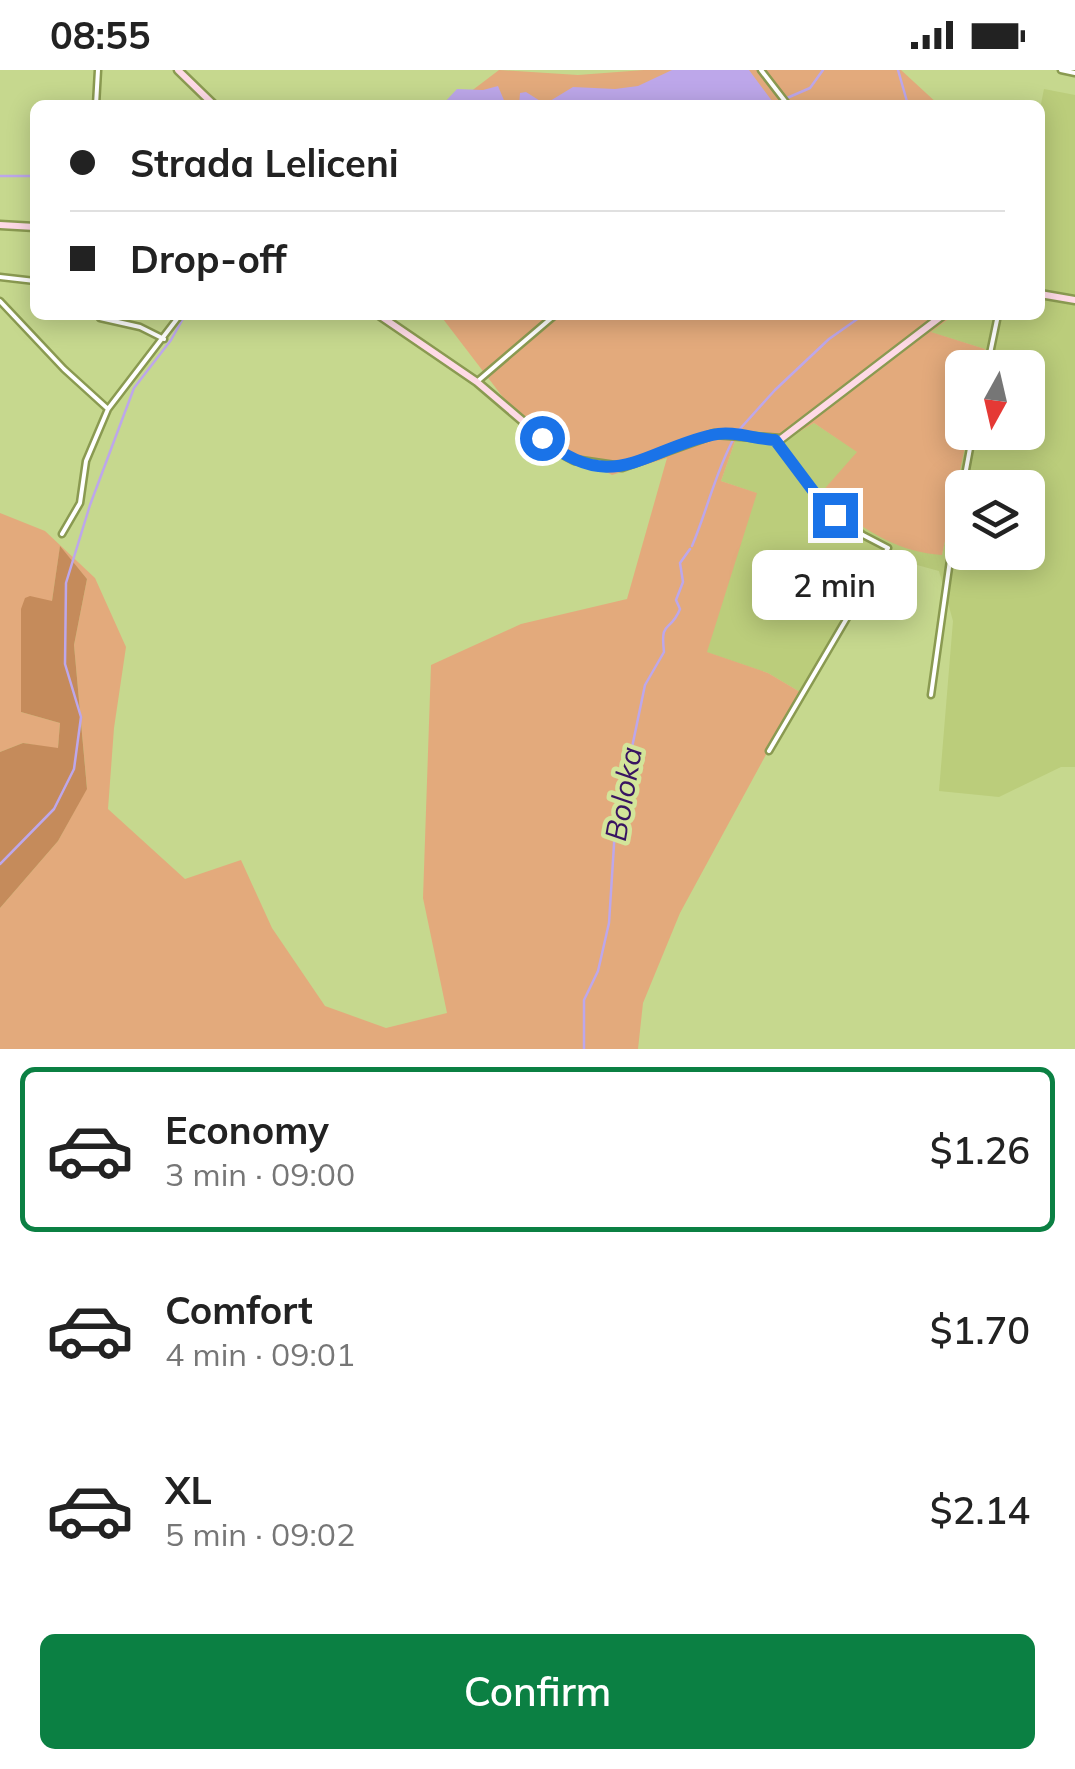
<!DOCTYPE html>
<meta charset="utf-8">
<style>
body{margin:0;font-family:Mulish,sans-serif;background:#f6f6f6;color:#222;height:100vh;display:flex;flex-direction:column;font-size:38px;white-space:nowrap}
*{box-sizing:border-box;margin:0}
p{font-size:32px;color:#767676}
.icon{flex:none;width:55px;height:55px;fill:none;stroke:currentColor;stroke-width:2;stroke-linecap:round;stroke-linejoin:round}
.map{position:relative;height:979px;overflow:hidden}
.drawer{display:flex;flex-direction:column;background:#fff;flex:1}
.drawer>*{flex:none}
.guide{position:absolute;left:30px;top:30px;width:1015px;height:220px;border-radius:15px;box-shadow:0 5px 25px #0003;display:grid;align-content:center;height:220px;padding:0 40px;background:#fff}
.needle{width:65px;rotate:188deg}
.buttons{position:absolute;left:945px;top:280px;display:grid;gap:20px}
.buttons a{display:grid;place-items:center;width:100px;height:100px;border-radius:15px;background:#fff;box-shadow:0 5px 25px #0003;font-size:50px}
.end{position:absolute;width:45px;height:45px;margin:-22px;border:12px solid #1a73e8;background:#fff;box-shadow:0 0 0 5px #fff}
.from{border-radius:50%}
.bubble{position:absolute;height:70px;border-radius:15px;background:#fff;box-shadow:0 5px 25px #0003;font-size:32px;font-weight:600;line-height:70px;text-align:center}
.guide b{display:flex;align-items:center;gap:35px;height:95px;font-size:38px}
.guide b+b{border-top:2px solid #e0e0e0}
.guide i{width:25px;height:25px;background:#222}
ul{padding:18px 0 0;list-style:none}
li{display:flex;align-items:center;gap:30px;height:165px;margin:0 20px 15px;padding:0 20px;border:5px solid transparent;border-radius:15px}
li div{flex:1}
li b{display:block;font-size:38px}
li em{font-style:normal;font-weight:600}
li.current{border-color:#0b8043}
li>.icon{width:90px;height:90px;stroke-width:1.5}
.primary-button{display:flex;gap:20px;margin-top:auto;padding:20px 40px}
.primary-button a{flex:1;height:115px;border-radius:15px;background:#0b8043;color:#fff;font-size:40px;font-weight:600;line-height:115px;text-align:center}
.status{display:flex;justify-content:space-between;align-items:center;height:70px;padding:0 50px;background:#fff;direction:ltr}
.status svg{height:28px;fill:currentColor}
.map>svg:first-child{display:block}
.built{fill:#bbcd7b;fill-rule:evenodd}
.green{fill:#e3aa7c}
.forest{fill:#c58b5b}
.water{fill:#bda7ea}
.lines{fill:none;stroke-linecap:round;stroke-linejoin:round}
.stream{stroke:#bda7ea;stroke-width:2.5}
.street-casing{stroke:#8a9a51;stroke-width:9}
.secondary-casing{stroke:#8a9a51;stroke-width:11}
.street{stroke:#fff;stroke-width:4}
.secondary{stroke:#fedae6;stroke-width:6}
.route{stroke:#1a73e8;stroke-width:12}
.labels{text-anchor:middle;stroke-width:9;stroke-linejoin:round;paint-order:stroke}
.water-label{font-size:30px;font-style:italic;fill:#381461;stroke:#d3e59a}
</style>
<div class="status"><b>08:55</b><svg viewBox="0 0 49 12"><path d="M0 12V9h3v3zM5 12V6h3v6zM10 12V3h3v9zM15 12V0h3v12zM26 1h20v11H26zM47 4h2v5h-2z"/></svg></div>
<div class="map">
<svg width="1075" height="979" viewBox="0 0 1075 979">
<rect width="100%" height="100%" fill="#c6d88e"/>
<path class="built" d="M 1044,19 L 1075,25 L 1075,697 L 1061,697 L 999,727 L 939,721 L 953,551 L 939,501 L 888,487 L 800,622 L 768,603 L 706,582 L 756,423 L 721,411 L 739,360 L 764,362 L 782,372 L 814,353 L 858,382 L 821,424 L 942,485 L 968,363 L 1028,362 L 1028,298 L 981,297 L 985,279 L 930,262 L 954,245 L 1040,245 L 1040,39 ZM 962,418 L 1028,418 L 1028,482 L 962,482 Z"/>
<path class="green" d="M 499,0 L 578,5 L 644,0 L 901,0 L 939,35 L 453,35 Z
M 440,245 L 954,245 L 931,262 L 985,279 L 981,297 L 962,298 L 962,362 L 968,363 L 942,485 C 893,482 857,455 820,424 L 857,382 L 814,353 L 782,372 L 764,362 L 739,360 L 721,411 L 757,423 L 707,582 L 768,603 L 800,622 L 680,843 L 643,933 L 638,979 L 0,979 L 0,838 L 58,771 L 87,718 L 74,575 L 87,509 L 60,477 L 52,531 L 21,540 L 21,642 L 60,653 L 58,679 L 23,673 L 0,682 L 0,443 L 45,461 L 95,508 L 126,577 L 114,658 L 108,739 L 185,809 L 241,790 L 272,858 L 325,936 L 386,958 L 447,943 L 423,828 L 431,595 L 521,554 L 627,529 L 667,388 L 612,405 L 528,360 Z"/>
<path class="forest" d="M 60,476 L 87,509 L 74,575 L 87,719 L 58,771 L 0,838 L 0,682 L 23,673 L 58,678 L 60,653 L 21,642 L 21,539 L 25,528 L 30,526 L 52,531 Z"/>
<path class="water" d="M 672,0 L 749,0 L 775,35 L 519,35 L 520,23 L 526,22 L 545,34 L 573,17 L 615,19 L 638,16 Z
M 498,16 L 506,35 L 442,35 L 457,19 L 483,20 Z"/>
<g class="lines">
<path class="stream" d="M 898,0 L 908,35
M 787,28 L 810,18 L 823,0
M 0,106 L 35,106
M 739,360 L 775,320 L 829,269 L 863,245
M 692,476 C 707,441 715,403 734,368
M 0,794 L 54,739 L 74,699 L 81,647 L 65,594 L 66,513 L 90,435 L 134,318 L 171,270 L 185,245
M 584,979 L 584,930 L 598,901 L 609,853 L 615,759 L 645,615 L 664,582 C 660,548 670,564 680,539 L 676,530 L 683,512 L 680,493 L 690,479"/>
<g class="street-casing">
<path id="street" d="M 761,0 L 788,35
M 1061,0 L 1075,3
M 96,35 L 98,0
M 0,207 L 35,211
M 0,231 L 64,299 L 108,339
M 100,248 L 140,257 L 164,269
M 987,298 L 998,245
M 479,310 L 555,245
M 62,464 L 80,433 L 86,391 L 108,339 L 180,245
M 931,625 L 952,476 L 973,362
M 769,681 L 888,478 L 863,465 L 826,438 L 775,370"/>
</g>
<g class="secondary-casing">
<path id="secondary" d="M 178,0 L 214,35
M 0,155 L 35,157
M 1040,224 L 1075,230
M 379,245 L 477,312 L 559,382 L 574,390 L 622,397 L 714,364 L 781,369 L 943,245"/>
</g>
<use href="#street" class="street"/>
<use href="#secondary" class="secondary"/>
</g>
<g class="lines">
<path class="route" d="M 542,368 C 612,426 642,381 712,365 C 733,360 754,369 775,370 L 820,430 L 835,445"/>
</g>
<g class="labels">
<g class="water-label">
<text transform="translate(624 724) rotate(-80)" y="10">Boloka</text>
</g>
</g>
</svg>
<div class="buttons">
<a><svg class="needle" viewBox="-14 -14 28 28"><path d="M0-13l5 13h-10z" fill="#e53935"/><path d="M0 13l5-13h-10z" fill="#767676"/></svg></a>
<a><svg class="icon" aria-label="layers" viewBox="0 0 24 24"><path d="M12 4l9 5-9 5-9-5zM3 14l9 5 9-5"/></svg></a>
</div>
<i class="end from" style="left:542px;top:368px"></i>
<i class="end" style="left:835px;top:445px"></i>
<div class="bubble" style="left:752px;top:480px;width:165px">2 min</div>
<div class="guide">
<b><i class="from"></i>Strada Leliceni</b>
<b><i></i>Drop-off</b>
</div>
</div>
<section class="drawer">
<ul>
<li class="current"><svg class="icon" aria-label="car" viewBox="0 0 24 24"><path d="M5 17H2v-5l4-1 3-4h7l3 4 3 1v5h-3M9 17h6M6 11h13"/><circle cx="7" cy="17" r="2"/><circle cx="17" cy="17" r="2"/></svg><div><b>Economy</b><p>3 min · 09:00</p></div><em>$1.26</em></li>
<li><svg class="icon" aria-label="car" viewBox="0 0 24 24"><path d="M5 17H2v-5l4-1 3-4h7l3 4 3 1v5h-3M9 17h6M6 11h13"/><circle cx="7" cy="17" r="2"/><circle cx="17" cy="17" r="2"/></svg><div><b>Comfort</b><p>4 min · 09:01</p></div><em>$1.70</em></li>
<li><svg class="icon" aria-label="car" viewBox="0 0 24 24"><path d="M5 17H2v-5l4-1 3-4h7l3 4 3 1v5h-3M9 17h6M6 11h13"/><circle cx="7" cy="17" r="2"/><circle cx="17" cy="17" r="2"/></svg><div><b>XL</b><p>5 min · 09:02</p></div><em>$2.14</em></li>
</ul>
<div class="primary-button"><a>Confirm</a></div>
</section>
